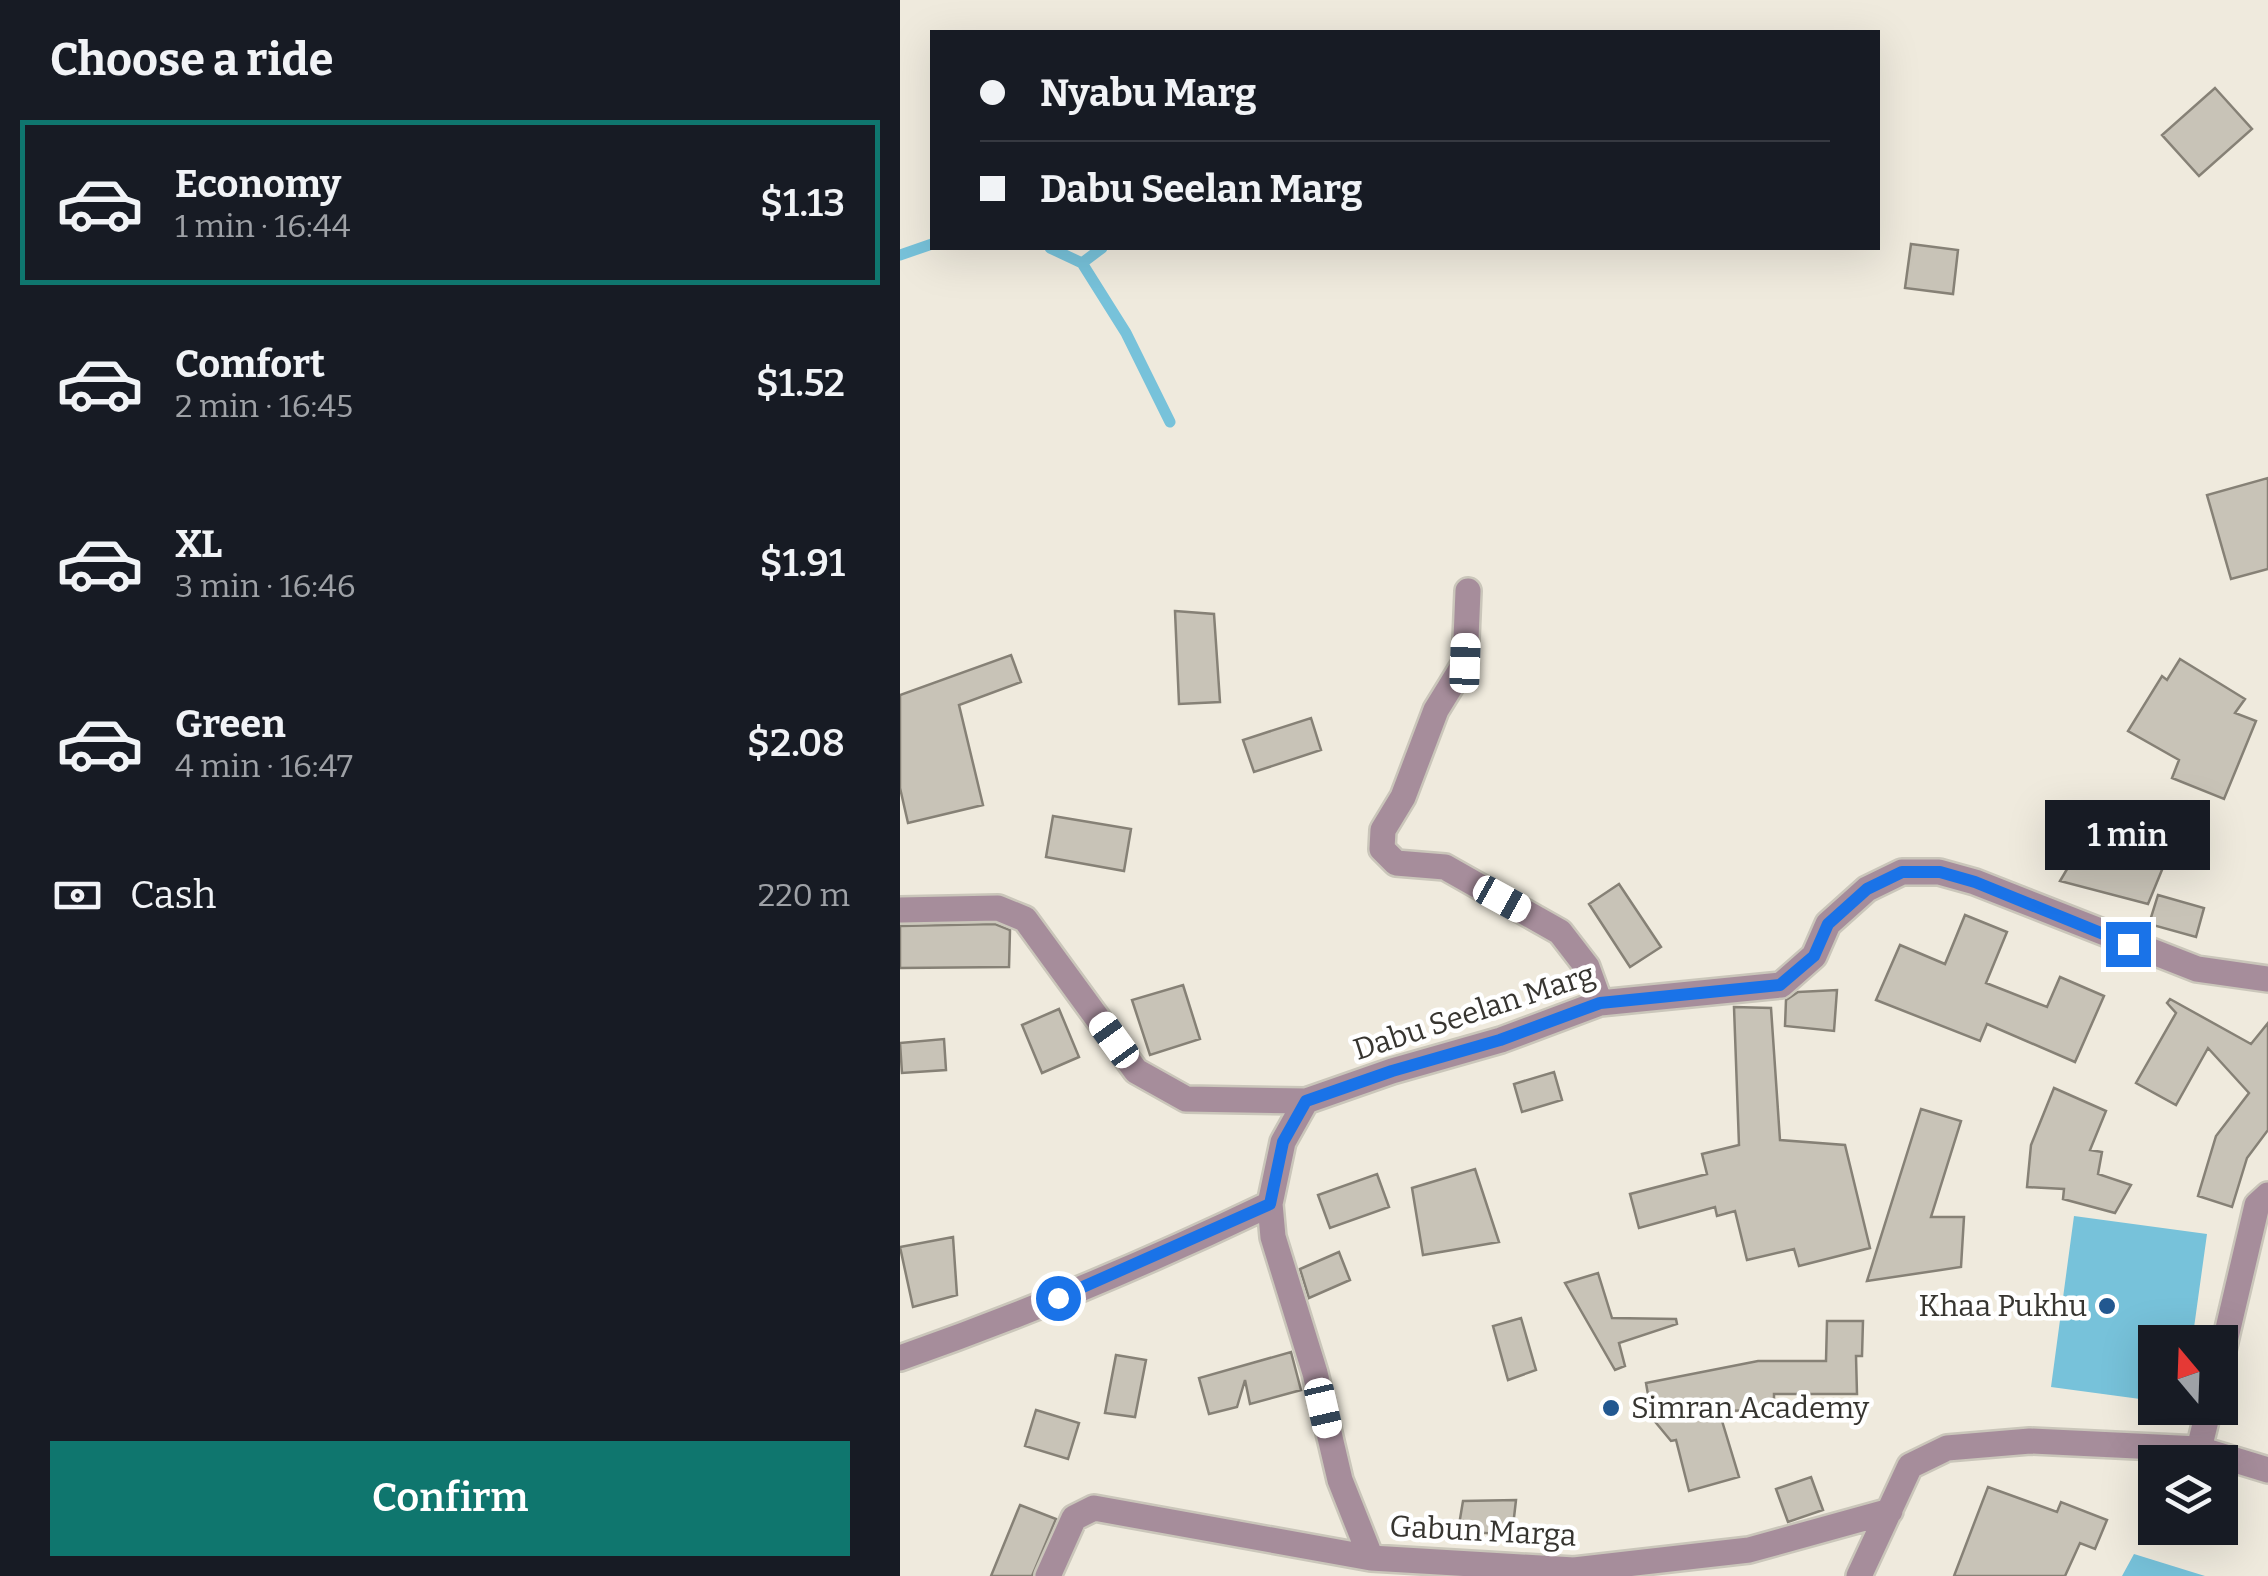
<!DOCTYPE html>
<meta charset="utf-8">
<style>
body{margin:0;font-family:Bitter,serif;background:#242831;color:#f1f3f6;height:100vh;display:flex;flex-direction:column;font-size:38px;white-space:nowrap}
*{box-sizing:border-box;margin:0}
p{font-size:32px;color:#9ea1a6}
.icon{flex:none;width:55px;height:55px;fill:none;stroke:currentColor;stroke-width:2;stroke-linecap:round;stroke-linejoin:round}
.map{position:relative;flex:1;overflow:hidden}
.details{display:flex;flex-direction:column;background:#171b24;width:900px}
.details>*{flex:none}
.guide{position:absolute;left:30px;top:30px;width:950px;height:220px;border-radius:0px;box-shadow:0 10px 40px #0002;display:grid;align-content:center;height:220px;padding:0 50px;background:#171b24}
.needle{width:65px;rotate:341deg}
.fabs{position:absolute;left:1238px;top:1325px;display:grid;gap:20px}
.fabs a{display:grid;place-items:center;width:100px;height:100px;border-radius:0px;background:#171b24;box-shadow:0 10px 40px #0002;font-size:50px}
.end{position:absolute;width:45px;height:45px;margin:-22px;border:12px solid #1a73e8;background:#fff;box-shadow:0 0 0 5px #fff}
.from{border-radius:50%}
.bubble{position:absolute;height:70px;border-radius:0px;background:#171b24;box-shadow:0 10px 40px #0002;font-size:32px;font-weight:600;line-height:70px;text-align:center}
.car{position:absolute;width:30px;height:60px;margin:-30px -15px;border-radius:12px;box-shadow:0 0 8px 2px #0007;background:linear-gradient(#fff 24%,#345 0 40%,#fff 0 76%,#345 0 86%,#fff 0)}
.guide b{display:flex;align-items:center;gap:35px;height:95px;font-size:38px}
.guide b+b{border-top:2px solid #363941}
.guide i{width:25px;height:25px;background:#f1f3f6}
ul{padding:0;list-style:none}
li{display:flex;align-items:center;gap:30px;height:165px;margin:0 20px 15px;padding:0 30px;border:5px solid transparent;border-radius:0px}
li div{flex:1}
li b{display:block;font-size:38px}
li em{font-style:normal;font-weight:600}
li.current{border-color:#0f766e}
li>.icon{width:90px;height:90px;stroke-width:1.5}
h2{padding:0 50px;font-size:45px;line-height:120px}
.pay{display:flex;align-items:center;gap:25px;height:110px;padding:0 50px;font-size:38px}
.pay p{margin-inline-start:auto}
.action{display:flex;gap:20px;margin-top:auto;padding:20px 50px}
.action a{flex:1;height:115px;border-radius:0px;background:#0f766e;color:#fff;font-size:40px;font-weight:600;line-height:115px;text-align:center}
main{display:flex;flex:1;min-height:0}
.map>svg:first-child{display:block}
.water{fill:#77c2da}
.lines{fill:none;stroke-linecap:round;stroke-linejoin:round}
.stream{stroke:#77c2da;stroke-width:11}
.building{fill:#c8c3b7;stroke:#868176;stroke-width:2.5}
.minor-casing{stroke:#cac6ba;stroke-width:30}
.minor{stroke:#a68d9b;stroke-width:25}
.route{stroke:#1a73e8;stroke-width:12}
.poi-dot{fill:#225890;stroke:#fff;stroke-width:4}
.labels{text-anchor:middle;stroke-width:9;stroke-linejoin:round;paint-order:stroke}
.street-label{font-size:30px;fill:#373530;stroke:#fff}
.poi-label{font-size:30px;fill:#373530;stroke:#fff;text-anchor:end}
</style>
<main>
<section class="details">
<h2>Choose a ride</h2>
<ul>
<li class="current"><svg class="icon" aria-label="car" viewBox="0 0 24 24"><path d="M5 17H2v-5l4-1 3-4h7l3 4 3 1v5h-3M9 17h6M6 11h13"/><circle cx="7" cy="17" r="2"/><circle cx="17" cy="17" r="2"/></svg><div><b>Economy</b><p>1 min · 16:44</p></div><em>$1.13</em></li>
<li><svg class="icon" aria-label="car" viewBox="0 0 24 24"><path d="M5 17H2v-5l4-1 3-4h7l3 4 3 1v5h-3M9 17h6M6 11h13"/><circle cx="7" cy="17" r="2"/><circle cx="17" cy="17" r="2"/></svg><div><b>Comfort</b><p>2 min · 16:45</p></div><em>$1.52</em></li>
<li><svg class="icon" aria-label="car" viewBox="0 0 24 24"><path d="M5 17H2v-5l4-1 3-4h7l3 4 3 1v5h-3M9 17h6M6 11h13"/><circle cx="7" cy="17" r="2"/><circle cx="17" cy="17" r="2"/></svg><div><b>XL</b><p>3 min · 16:46</p></div><em>$1.91</em></li>
<li><svg class="icon" aria-label="car" viewBox="0 0 24 24"><path d="M5 17H2v-5l4-1 3-4h7l3 4 3 1v5h-3M9 17h6M6 11h13"/><circle cx="7" cy="17" r="2"/><circle cx="17" cy="17" r="2"/></svg><div><b>Green</b><p>4 min · 16:47</p></div><em>$2.08</em></li>
</ul>
<div class="pay"><svg class="icon" aria-label="cash" viewBox="0 0 24 24"><path d="M3 7h18v10H3z"/><circle cx="12" cy="12" r="2"/></svg>Cash<p>220 m</p></div>
<div class="action"><a>Confirm</a></div>
</section>
<div class="map">
<svg width="1368" height="1576" viewBox="0 0 1368 1576">
<rect width="100%" height="100%" fill="#efeadd"/>
<path class="water" d="M 1174,1216 L 1307,1234 L 1292,1342 L 1255,1342 L 1255,1401 L 1151,1387 Z
M 1234,1554 L 1305,1576 L 1222,1576 Z"/>
<g class="lines">
<path class="stream" d="M 150,248 L 182,263 L 226,333 L 270,422
M 0,255 L 32,244
M 182,263 L 202,248"/>
</g>
<path class="building" d="M 1315,88 L 1352,129 L 1299,176 L 1262,135 Z
M 1011,244 L 1058,250 L 1053,294 L 1005,288 Z
M 1368,478 L 1368,569 L 1331,579 L 1307,495 Z
M 275,611 L 314,614 L 320,702 L 279,704 Z
M 111,655 L 121,682 L 59,705 L 83,805 L 8,823 L 0,788 L 0,695 Z
M 1280,659 L 1345,699 L 1335,713 L 1356,721 L 1324,799 L 1272,778 L 1279,760 L 1228,731 L 1262,676 L 1267,680 Z
M 411,718 L 421,750 L 354,772 L 343,740 Z
M 153,816 L 231,829 L 224,871 L 146,857 Z
M 1186,837 L 1264,865 L 1248,904 L 1160,881 Z
M 719,884 L 761,947 L 730,967 L 689,904 Z
M 1258,895 L 1304,908 L 1296,937 L 1249,924 Z
M 1065,915 L 1107,932 L 1086,983 L 1147,1007 L 1160,977 L 1204,996 L 1175,1062 L 1087,1024 L 1080,1041 L 976,1000 L 1000,945 L 1045,964 Z
M 95,924 L 110,930 L 109,967 L 0,968 L 0,926 Z
M 283,985 L 300,1039 L 250,1055 L 232,1000 Z
M 937,990 L 934,1031 L 885,1026 L 886,1000 L 898,992 Z
M 1270,999 L 1351,1044 L 1368,1023 L 1368,1130 L 1347,1158 L 1332,1207 L 1298,1196 L 1316,1136 L 1349,1093 L 1308,1048 L 1276,1105 L 1236,1083 L 1276,1013 L 1267,1003 Z
M 834,1007 L 871,1008 L 880,1140 L 945,1145 L 970,1248 L 899,1266 L 894,1249 L 847,1260 L 835,1211 L 817,1216 L 815,1207 L 739,1228 L 730,1194 L 807,1174 L 802,1154 L 839,1145 Z
M 159,1009 L 179,1057 L 142,1073 L 122,1025 Z
M 44,1039 L 46,1070 L 2,1073 L 0,1043 Z
M 654,1072 L 662,1100 L 622,1112 L 614,1084 Z
M 1154,1088 L 1206,1111 L 1190,1150 L 1202,1152 L 1198,1174 L 1231,1185 L 1215,1213 L 1163,1199 L 1164,1189 L 1127,1187 L 1131,1145 Z
M 1021,1109 L 1061,1121 L 1031,1217 L 1064,1217 L 1061,1267 L 967,1281 Z
M 575,1169 L 599,1242 L 523,1255 L 512,1188 Z
M 477,1174 L 489,1207 L 430,1228 L 418,1195 Z
M 53,1237 L 57,1295 L 13,1307 L 0,1247 Z
M 439,1252 L 450,1280 L 409,1298 L 400,1269 Z
M 698,1273 L 712,1318 L 776,1319 L 777,1324 L 719,1343 L 725,1366 L 715,1370 L 665,1283 Z
M 621,1318 L 636,1370 L 608,1380 L 593,1326 Z
M 927,1321 L 963,1321 L 962,1356 L 956,1356 L 957,1394 L 874,1394 L 874,1410 L 819,1411 L 839,1477 L 789,1491 L 776,1440 L 771,1441 L 752,1418 L 746,1383 L 858,1361 L 926,1361 Z
M 391,1352 L 401,1390 L 350,1404 L 345,1380 L 337,1407 L 309,1414 L 299,1378 Z
M 216,1355 L 246,1360 L 235,1417 L 205,1413 Z
M 136,1410 L 179,1423 L 168,1459 L 125,1446 Z
M 911,1477 L 923,1510 L 888,1522 L 876,1489 Z
M 1088,1487 L 1157,1512 L 1161,1502 L 1207,1520 L 1195,1549 L 1180,1543 L 1165,1576 L 1054,1576 Z
M 616,1500 L 612,1535 L 558,1531 L 563,1501 Z
M 120,1505 L 156,1519 L 132,1576 L 91,1576 Z"/>
<g class="lines">
<g class="minor-casing">
<path id="minor" d="M 568,591 L 565,663 L 536,710 L 503,797 L 483,830 L 482,849 L 496,863 L 545,867 L 660,932 L 687,967 L 700,1003
M 0,910 L 98,908 L 125,919 L 236,1071 L 286,1099 L 406,1101 L 492,1071 L 601,1040 L 700,1003 L 881,985 L 914,956 L 928,924 L 967,889 L 1002,872 L 1039,872 L 1075,882 L 1297,969 L 1368,979
M 406,1101 L 383,1142 L 370,1204 L 373,1237 L 415,1373 L 440,1480 L 471,1558
M 0,1358 C 126,1314 249,1262 370,1204
M 1320,1363 L 1357,1205 L 1368,1195
M 1299,1449 L 1309,1408
M 148,1576 L 174,1518 L 194,1508 L 471,1558 L 674,1570 L 849,1550 L 990,1511
M 959,1576 L 1010,1466 L 1047,1448 L 1130,1441 L 1299,1449 L 1368,1470"/>
</g>
<use href="#minor" class="minor"/>
</g>
<g class="lines">
<path class="route" d="M 158,1298 L 370,1204 L 383,1142 L 406,1101 L 492,1071 L 600,1040 L 700,1003 L 880,985 L 914,956 L 928,924 L 967,889 L 1002,872 L 1040,872 L 1075,882 L 1228,944"/>
</g>
<g class="poi-dot">
<circle cx="1207" cy="1306" r="10"/>
<circle cx="711" cy="1408" r="10"/>
</g>
<g class="labels">
<g class="street-label">
<text transform="translate(574 1012) rotate(-18)" y="10">Dabu Seelan Marg</text>
<text transform="translate(583 1531) rotate(3)" y="10">Gabun Marga</text>
</g>
<g class="poi-label">
<text x="1187" y="1316">Khaa Pukhu</text>
<text x="731" y="1418" text-anchor="start">Simran Academy</text>
</g>
</g>
</svg>
<div class="fabs">
<a><svg class="needle" viewBox="-14 -14 28 28"><path d="M0-13l5 13h-10z" fill="#e53935"/><path d="M0 13l5-13h-10z" fill="#9ea1a6"/></svg></a>
<a><svg class="icon" aria-label="layers" viewBox="0 0 24 24"><path d="M12 4l9 5-9 5-9-5zM3 14l9 5 9-5"/></svg></a>
</div>
<i class="end from" style="left:158px;top:1298px"></i>
<i class="end" style="left:1228px;top:944px"></i>
<div class="bubble" style="left:1145px;top:800px;width:165px">1 min</div>
<i class="car" style="left:565px;top:663px;rotate:2deg"></i>
<i class="car" style="left:602px;top:899px;rotate:119deg"></i>
<i class="car" style="left:214px;top:1040px;rotate:324deg"></i>
<i class="car" style="left:423px;top:1408px;rotate:167deg"></i>
<div class="guide">
<b><i class="from"></i>Nyabu Marg</b>
<b><i></i>Dabu Seelan Marg</b>
</div>
</div>
</main>
